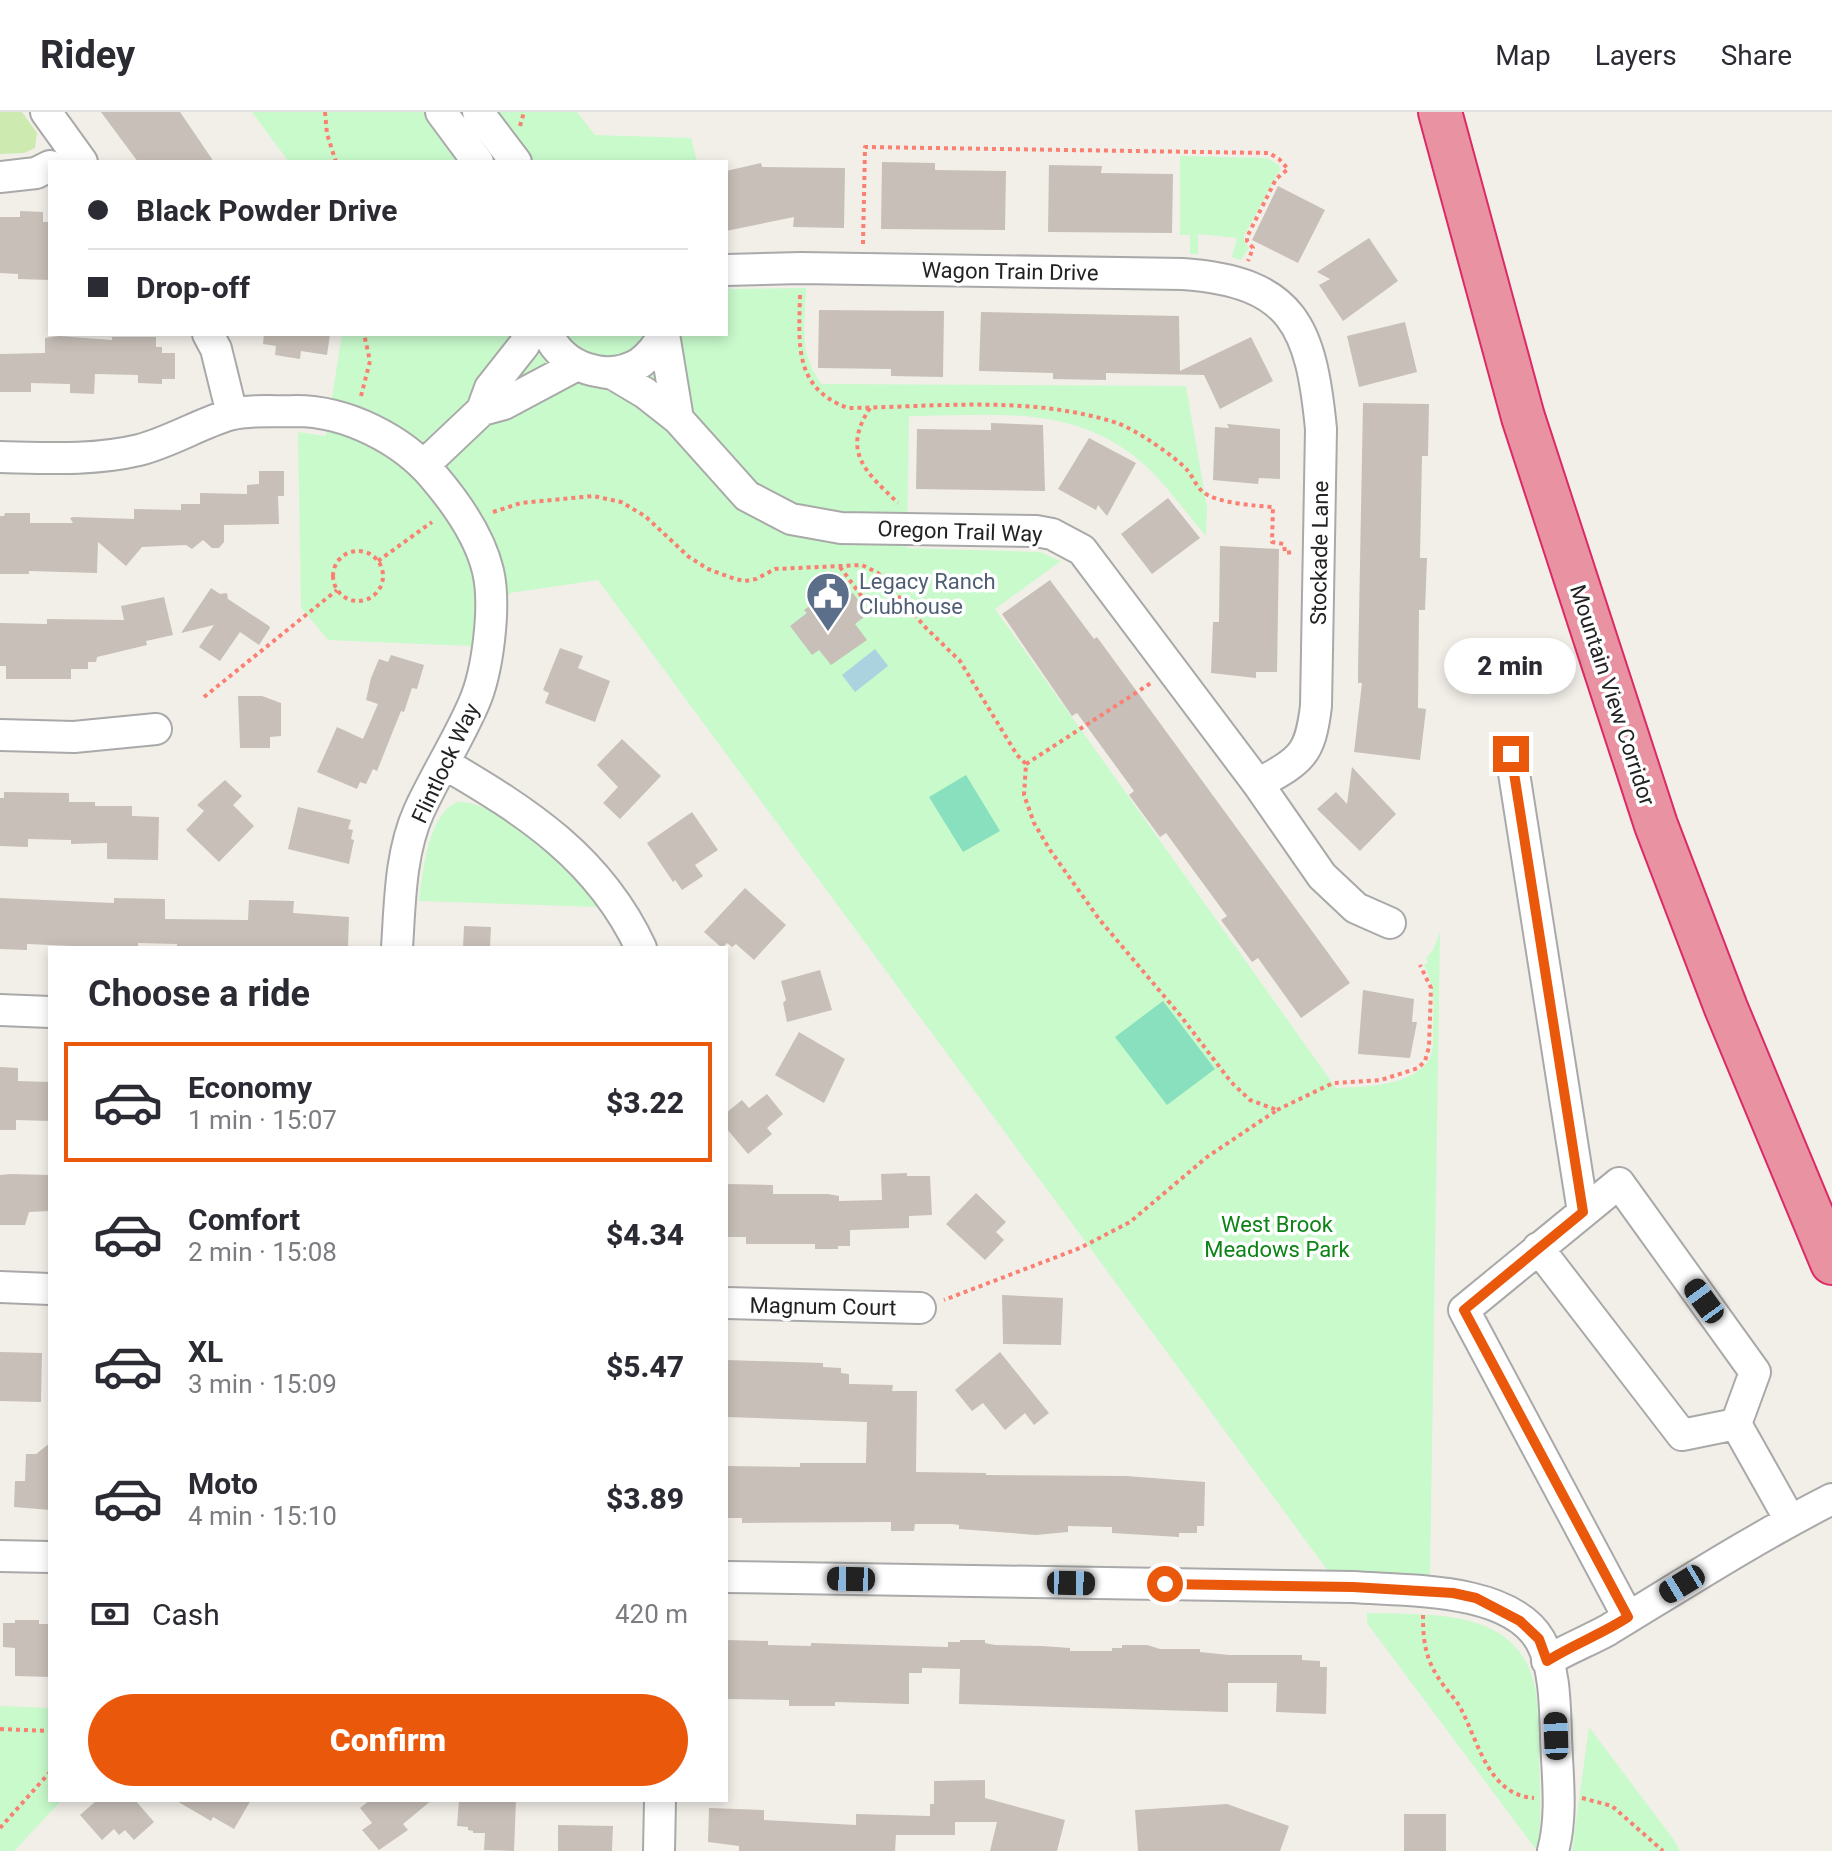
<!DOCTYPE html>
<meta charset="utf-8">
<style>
body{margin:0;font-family:Roboto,sans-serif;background:#f7f7f7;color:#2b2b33;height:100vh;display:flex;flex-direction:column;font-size:30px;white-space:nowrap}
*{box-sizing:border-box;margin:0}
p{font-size:26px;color:#7c7c81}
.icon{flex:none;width:44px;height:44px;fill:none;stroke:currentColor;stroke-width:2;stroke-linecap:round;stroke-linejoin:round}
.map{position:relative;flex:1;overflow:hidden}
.side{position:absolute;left:48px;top:834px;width:680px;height:856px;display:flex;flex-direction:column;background:#fff;border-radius:0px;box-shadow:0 4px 12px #0003}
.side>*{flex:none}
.hud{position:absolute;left:48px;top:48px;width:680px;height:176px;border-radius:0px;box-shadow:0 4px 12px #0003;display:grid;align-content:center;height:176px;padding:0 40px;background:#fff}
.end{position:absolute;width:36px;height:36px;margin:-18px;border:10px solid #ea580c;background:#fff;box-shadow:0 0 0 4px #fff}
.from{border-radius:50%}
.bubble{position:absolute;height:56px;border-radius:28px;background:#fff;box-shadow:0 4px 12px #0003;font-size:26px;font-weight:800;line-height:56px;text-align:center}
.car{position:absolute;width:24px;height:48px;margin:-24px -12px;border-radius:10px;box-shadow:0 0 6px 2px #0007;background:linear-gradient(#222 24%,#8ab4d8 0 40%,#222 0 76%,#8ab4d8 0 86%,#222 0)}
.hud b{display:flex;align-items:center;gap:28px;height:76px;font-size:30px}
.hud b+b{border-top:2px solid #e1e1e2}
.hud i{width:20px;height:20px;background:#2b2b33}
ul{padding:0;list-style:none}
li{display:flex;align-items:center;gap:24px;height:120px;margin:0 16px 12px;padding:0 24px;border:4px solid transparent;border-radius:0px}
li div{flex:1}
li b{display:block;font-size:30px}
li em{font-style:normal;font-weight:800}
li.on{border-color:#ea580c}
li>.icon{width:72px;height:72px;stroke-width:1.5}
h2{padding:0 40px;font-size:36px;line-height:96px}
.pay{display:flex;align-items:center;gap:20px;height:88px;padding:0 40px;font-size:30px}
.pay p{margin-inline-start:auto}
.primary-button{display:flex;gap:16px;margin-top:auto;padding:16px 40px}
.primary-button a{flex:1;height:92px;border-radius:48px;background:#ea580c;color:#fff;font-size:32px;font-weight:800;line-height:92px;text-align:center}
header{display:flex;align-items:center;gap:48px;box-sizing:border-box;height:112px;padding:0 40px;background:#fff;border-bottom:2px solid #e1e1e2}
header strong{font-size:38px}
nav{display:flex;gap:44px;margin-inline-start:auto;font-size:28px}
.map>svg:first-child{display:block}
.grass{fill:#cdebb0}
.park{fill:#c8facc}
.pitch{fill:#88e0be}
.water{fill:#aad3df}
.building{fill:#c7bfb8}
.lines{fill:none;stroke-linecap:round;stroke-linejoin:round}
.minor-casing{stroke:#a9a9a9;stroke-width:34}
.highway-casing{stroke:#dc2a67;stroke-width:46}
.path{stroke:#fa8072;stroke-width:4;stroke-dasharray:4 4;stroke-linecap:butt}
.minor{stroke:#fff;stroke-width:30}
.highway{stroke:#e892a2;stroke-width:42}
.route{stroke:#ea580c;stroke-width:10}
.labels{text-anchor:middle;stroke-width:7;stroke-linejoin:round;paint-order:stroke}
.street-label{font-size:22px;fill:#222;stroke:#fff}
.service-label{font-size:22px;fill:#4e5e75;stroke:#fff;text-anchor:start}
.park-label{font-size:22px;fill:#0c8416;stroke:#fff}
</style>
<header>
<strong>Ridey</strong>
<nav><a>Map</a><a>Layers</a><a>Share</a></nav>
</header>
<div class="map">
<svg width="1832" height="1739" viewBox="0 0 1832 1739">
<rect width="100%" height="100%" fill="#f2efe9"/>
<path class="grass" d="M 0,0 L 22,0 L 37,21 L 35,36 L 24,41 L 0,42 Z"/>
<path class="park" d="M 252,0 L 577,0 L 595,23 L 691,26 L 697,50 L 289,50 Z
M 1180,44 L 1267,46 L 1279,53 L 1280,58 L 1244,124 L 1244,129 L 1249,136 L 1241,148 L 1232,145 L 1237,126 L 1198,122 L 1198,142 L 1190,142 L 1190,123 L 1180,123 Z
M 726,164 L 730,177 L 806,176 C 805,213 798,242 822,272 L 1186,274 L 1207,395 L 1206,424 C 1186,401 1163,368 1140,349 C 1071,291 993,304 909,304 L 907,436 L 1040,440 L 1061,449 L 995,497 L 1336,976 C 1364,975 1419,974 1431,943 C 1434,934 1433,923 1433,913 C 1434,888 1435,875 1424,853 L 1428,850 L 1426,846 L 1433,838 L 1440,820 L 1430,1466 L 1331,1463 L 598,468 L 510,481 L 471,534 L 328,528 L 301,495 L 298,320 L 326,324 L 342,222 L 726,222 Z
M 458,690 C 500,688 574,764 599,795 L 419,789 C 423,761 428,700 458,690 Z
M 1367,1501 C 1431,1503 1518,1495 1535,1575 C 1539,1595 1538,1615 1539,1636 C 1539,1670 1543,1705 1537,1739 L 1367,1511 Z
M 0,1594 L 50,1596 L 50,1688 L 62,1688 L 14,1739 L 0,1739 Z
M 1589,1615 L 1674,1728 L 1680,1739 L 1572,1739 Z"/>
<path class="pitch" d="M 966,663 L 1000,719 L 963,740 L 929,685 Z
M 1163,889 L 1215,957 L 1167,993 L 1115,925 Z"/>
<path class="water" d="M 875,537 L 888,554 L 855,580 L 842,563 Z"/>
<path class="building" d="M 101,0 L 180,0 L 214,50 L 138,50 Z
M 882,50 L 935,51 L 935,58 L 1006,59 L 1005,118 L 881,117 Z
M 761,51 L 762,55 L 845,56 L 844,116 L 793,115 L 794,105 L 726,119 L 726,59 Z
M 1049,53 L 1102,54 L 1101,61 L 1173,62 L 1172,121 L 1048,120 Z
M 1278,74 L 1325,98 L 1298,151 L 1252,128 Z
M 20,99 L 43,100 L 43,110 L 50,110 L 50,168 L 18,167 L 18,162 L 0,161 L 0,105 L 20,105 Z
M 1369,126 L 1398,169 L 1343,209 L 1319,173 L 1330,167 L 1317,160 Z
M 819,198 L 944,199 L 943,265 L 891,264 L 891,257 L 818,256 Z
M 981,200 L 1179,204 L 1180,259 L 1251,225 L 1273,269 L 1220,297 L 1204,263 L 1106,261 L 1106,268 L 1053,267 L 1053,261 L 979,259 Z
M 1405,210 L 1417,260 L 1359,275 L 1347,224 Z
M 264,222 L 330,222 L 327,243 L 301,239 L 300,247 L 275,243 L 276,234 L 263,232 Z
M 59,224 L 112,228 L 112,225 L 156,225 L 156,235 L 162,235 L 162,241 L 175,241 L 175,267 L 162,267 L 162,272 L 138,271 L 138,263 L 95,262 L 94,282 L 70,281 L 70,272 L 31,271 L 31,280 L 0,280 L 0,242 L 45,241 L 45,226 Z
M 1363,291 L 1429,292 L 1428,344 L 1422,344 L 1420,446 L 1427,446 L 1425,498 L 1419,498 L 1418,596 L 1426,597 L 1420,648 L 1354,640 L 1362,571 L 1358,571 L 1358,558 Z
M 991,311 L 1043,313 L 1045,379 L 916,377 L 917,317 L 991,318 Z
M 1227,312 L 1280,317 L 1280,367 L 1259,366 L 1258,372 L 1213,368 L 1215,315 L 1229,316 Z
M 1089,326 L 1136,351 L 1107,404 L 1098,393 L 1096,398 L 1058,377 Z
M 259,359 L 284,359 L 284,384 L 278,384 L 279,412 L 224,413 L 224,430 L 219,436 L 212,436 L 203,428 L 192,437 L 186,433 L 142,435 L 126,454 L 98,430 L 97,461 L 29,459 L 29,462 L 0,462 L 0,404 L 4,404 L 5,401 L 30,401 L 30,411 L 73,411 L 70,406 L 73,405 L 134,407 L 134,397 L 181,398 L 181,392 L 200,392 L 200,381 L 247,382 L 247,373 L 259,372 Z
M 1168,386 L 1200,426 L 1152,462 L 1121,422 Z
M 1220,434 L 1279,437 L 1277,560 L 1256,560 L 1256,566 L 1211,561 L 1213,510 L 1219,510 Z
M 1050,468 L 1094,527 L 1097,525 L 1350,871 L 1301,906 L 1258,846 L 1252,850 L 1221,808 L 1227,804 L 1166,721 L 1160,725 L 1129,683 L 1134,679 L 1077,601 L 1072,604 L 1002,502 Z
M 211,476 L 220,482 L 227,481 L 228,487 L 269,514 L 270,516 L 259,533 L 240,520 L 220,549 L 199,535 L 214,513 L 181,521 Z
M 830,479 L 840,491 L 853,481 L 868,502 L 855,512 L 867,528 L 831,553 L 819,538 L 812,543 L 790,514 L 807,501 L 804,498 Z
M 164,485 L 173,523 L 146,529 L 147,533 L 97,545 L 96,550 L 88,550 L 88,557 L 71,557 L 71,567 L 6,567 L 6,554 L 0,554 L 0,511 L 47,512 L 47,507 L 124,508 L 121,494 Z
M 560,536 L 583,544 L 578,556 L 610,569 L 595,610 L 545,591 L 549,581 L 543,578 Z
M 391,543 L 424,553 L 417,577 L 412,576 L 404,600 L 401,599 L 377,659 L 373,657 L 366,672 L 360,670 L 357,677 L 317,660 L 337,615 L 363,627 L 378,592 L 366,588 L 371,566 L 379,547 L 388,550 Z
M 238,584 L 262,584 L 281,591 L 281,624 L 270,625 L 270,636 L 240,636 Z
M 622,627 L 661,664 L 620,707 L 603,691 L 618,675 L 597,653 Z
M 1352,655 L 1396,702 L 1360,739 L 1317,697 L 1336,680 L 1347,692 Z
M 225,668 L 242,684 L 233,693 L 254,714 L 219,750 L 186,718 L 204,699 L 197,693 Z
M 4,680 L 69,681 L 69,690 L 95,690 L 95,694 L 132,694 L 132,704 L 159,705 L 158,748 L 107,747 L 107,731 L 71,732 L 71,728 L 28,727 L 28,735 L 0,734 L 0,686 L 4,686 Z
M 298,695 L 351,708 L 348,717 L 353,718 L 351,727 L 354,728 L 349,752 L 288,737 Z
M 692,700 L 718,738 L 695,753 L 703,764 L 682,778 L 675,768 L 673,770 L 647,731 Z
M 745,776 L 786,813 L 754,848 L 736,832 L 732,835 L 727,831 L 722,836 L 704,820 Z
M 0,786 L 114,791 L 114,786 L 165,787 L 165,807 L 248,808 L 249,788 L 294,789 L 293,801 L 349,805 L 348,836 L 177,836 L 177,832 L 138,831 L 138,836 L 73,836 L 73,834 L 27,832 L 27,838 L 0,837 Z
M 464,814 L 491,815 L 490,836 L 463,836 Z
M 820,858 L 832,898 L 787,910 L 783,891 L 786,888 L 781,869 Z
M 1363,878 L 1414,887 L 1412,910 L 1417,910 L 1410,946 L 1358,942 Z
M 799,920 L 845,947 L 824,991 L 775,963 Z
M 0,955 L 18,956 L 18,969 L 50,970 L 50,1009 L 16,1008 L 16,1018 L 0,1018 Z
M 767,982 L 783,1002 L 767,1016 L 772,1022 L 748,1042 L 726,1016 L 726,1001 L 742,988 L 749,996 Z
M 907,1061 L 907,1064 L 930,1064 L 932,1103 L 909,1104 L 909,1116 L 850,1118 L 850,1134 L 838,1134 L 838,1137 L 815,1137 L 815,1132 L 746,1132 L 746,1125 L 726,1125 L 726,1072 L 773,1073 L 773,1082 L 828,1082 L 839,1084 L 839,1089 L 882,1088 L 881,1062 Z
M 11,1062 L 50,1063 L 50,1099 L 29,1100 L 25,1113 L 0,1113 L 0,1063 Z
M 976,1081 L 1006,1110 L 996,1120 L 1004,1128 L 985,1148 L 946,1112 Z
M 1002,1183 L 1063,1186 L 1061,1233 L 1003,1232 Z
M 0,1240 L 42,1241 L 41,1290 L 0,1289 Z
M 1000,1240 L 1049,1301 L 1034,1313 L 1025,1301 L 1005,1318 L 983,1291 L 972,1299 L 955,1278 Z
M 726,1248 L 823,1251 L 823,1255 L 841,1256 L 841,1261 L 849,1262 L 849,1272 L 893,1273 L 892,1279 L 917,1279 L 916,1360 L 986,1361 L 986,1363 L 1126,1364 L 1205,1370 L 1204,1414 L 1197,1414 L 1197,1421 L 1179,1421 L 1179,1425 L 1112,1421 L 1112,1415 L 1068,1414 L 1068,1420 L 1036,1423 L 959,1417 L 959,1413 L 952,1412 L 915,1412 L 914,1419 L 891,1419 L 891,1410 L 742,1411 L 742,1406 L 726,1406 L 726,1354 L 800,1355 L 800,1351 L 866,1351 L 867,1310 L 726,1305 Z
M 50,1331 L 50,1398 L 14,1395 L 15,1369 L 25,1369 L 26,1342 L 36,1342 Z
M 15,1508 L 39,1508 L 39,1512 L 50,1512 L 50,1565 L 15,1564 L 15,1536 L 3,1535 L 3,1511 L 15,1511 Z
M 726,1528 L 768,1529 L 768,1533 L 811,1534 L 811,1531 L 948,1535 L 948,1530 L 960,1530 L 960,1528 L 985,1528 L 985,1531 L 995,1533 L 1042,1534 L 1070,1536 L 1070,1539 L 1112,1539 L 1112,1536 L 1122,1536 L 1122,1533 L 1147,1533 L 1160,1537 L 1200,1537 L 1200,1540 L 1229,1543 L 1302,1543 L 1302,1548 L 1320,1549 L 1320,1555 L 1327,1555 L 1326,1602 L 1276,1600 L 1277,1571 L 1228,1571 L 1228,1600 L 959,1592 L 960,1557 L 922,1556 L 922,1561 L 909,1561 L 909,1592 L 835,1590 L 835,1594 L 789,1594 L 789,1588 L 726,1587 Z
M 985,1668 L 985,1686 L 1065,1708 L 1057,1739 L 990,1739 L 997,1710 L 955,1710 L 955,1723 L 896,1723 L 895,1739 L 739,1739 L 739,1734 L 708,1730 L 709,1696 L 764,1698 L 764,1708 L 856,1713 L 856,1702 L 930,1704 L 930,1692 L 934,1692 L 934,1669 Z
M 97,1688 L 135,1688 L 154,1710 L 134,1728 L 125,1718 L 119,1723 L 114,1717 L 102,1728 L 80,1703 Z
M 175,1688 L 251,1688 L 234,1717 L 213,1705 L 211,1709 Z
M 370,1688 L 432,1688 L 403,1712 L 408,1718 L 379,1738 L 362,1718 L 372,1711 L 360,1696 Z
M 459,1688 L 516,1688 L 514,1739 L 484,1738 L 485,1721 L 473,1721 L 473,1719 L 468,1718 L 468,1715 L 457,1714 Z
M 1227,1692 L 1289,1714 L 1280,1739 L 1138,1739 L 1135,1698 Z
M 1404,1702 L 1446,1702 L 1446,1739 L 1404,1739 Z
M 558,1713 L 613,1714 L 612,1739 L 558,1739 Z"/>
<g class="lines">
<g class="minor-casing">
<path id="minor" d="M 46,0 L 82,50
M 441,0 L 478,50
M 478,0 L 516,50
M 0,65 L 36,61 L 50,54
M 726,158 L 801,156 L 1183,162 C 1294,170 1311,215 1321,317 L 1316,594 C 1310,644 1301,648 1258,672
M 208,222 L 216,237 L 232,302
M 548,222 C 563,256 607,271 640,251 C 651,243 658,233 664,222
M 664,222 L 678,307
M 601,260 L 613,262 L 645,281 L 678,307 L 747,384 L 791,407 L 841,416 L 1036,419 L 1052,422 L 1082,438 L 1258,672 L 1322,764 L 1356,796 L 1390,811
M 482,298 L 504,292 L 577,253
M 0,345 C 46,346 93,349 139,338 C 170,330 199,312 229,303 C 249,297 276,300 296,299 C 346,299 402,327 434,365 C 457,392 480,425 488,459 C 496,493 488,559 474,591 C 458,628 436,662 419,699 C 400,741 400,791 397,836
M 424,353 L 482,298 L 490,276 L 524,233 L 529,222
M 0,623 L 74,625 L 156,617
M 1511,642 L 1583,1100
M 445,652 C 527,700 599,746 641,836
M 0,898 L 50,900
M 1538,1136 L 1682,1323 L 1736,1312
M 0,1175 L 50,1177
M 726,1191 L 920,1196
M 0,1444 L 50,1445
M 726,1465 L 1353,1475 C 1406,1479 1509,1475 1540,1528 C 1555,1554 1555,1594 1556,1624 C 1557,1661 1563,1702 1553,1739
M 1628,1505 L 1464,1198 L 1619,1071 L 1755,1260 L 1736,1312 L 1790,1408
M 1547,1549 C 1567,1537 1588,1529 1608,1518 C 1682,1473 1755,1426 1832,1387
M 659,1739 L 660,1688"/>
</g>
<g class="highway-casing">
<path id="highway" d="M 1440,0 L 1523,305 L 1656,713 L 1726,896 L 1832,1151"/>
</g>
<path class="path" d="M 325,0 L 327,22 L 336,50
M 520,14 L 524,0
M 863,132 L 865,35 L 1269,41 L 1279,47 L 1288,57 L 1276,67 L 1247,125 L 1247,129 L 1253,136 L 1248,149
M 800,183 C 799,231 793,276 848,296 C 937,295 1030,283 1117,311 C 1135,317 1176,345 1188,359 C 1193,365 1196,374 1202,379 C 1214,391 1257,394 1273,395 L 1272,430 L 1284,432 L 1285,441 L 1294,440
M 361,284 L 370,249 L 364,222
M 870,296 C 841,340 866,360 898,391
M 493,400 L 521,391 L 593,384 L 621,390 L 645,404 L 689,445 L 708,457 L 735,467 L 745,469 L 756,467 L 775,457 L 862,453 L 878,461 L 926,516 L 960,549 L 1017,643 L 1026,652 L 1024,683 L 1034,711 L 1050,738 L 1099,807 L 1180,903 L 1231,970 L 1250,988 L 1277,998 L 1207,1045 L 1130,1110 L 1080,1136 L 944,1188
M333 464a25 25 0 1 1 50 0a25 25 0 1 1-50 0Z
M 378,449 L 432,410
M 840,455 L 866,490 L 862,493
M 204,585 L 337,478
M 1026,652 L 1151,571
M 1277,998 L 1333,971 L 1381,968 L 1418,956 L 1425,949 L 1429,935 L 1431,876 L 1420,853
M 1423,1503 C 1423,1532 1426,1550 1444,1574 C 1450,1582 1458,1590 1462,1599 C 1479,1632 1489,1683 1534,1686
M 0,1617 L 50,1619
M 1582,1686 L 1612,1694 L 1663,1739
M 0,1716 L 50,1660"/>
<use href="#minor" class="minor"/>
<use href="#highway" class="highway"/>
</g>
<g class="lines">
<path class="route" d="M 1165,1472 L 1353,1475 L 1453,1481 L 1476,1486 L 1520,1509 L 1539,1527 L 1547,1549 C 1574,1532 1602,1522 1628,1505 L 1464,1198 L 1583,1100 L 1511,642"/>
</g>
<defs>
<g id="civic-pin" transform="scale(2.3)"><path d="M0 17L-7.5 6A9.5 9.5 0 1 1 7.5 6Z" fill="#5c6f8a" stroke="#fff"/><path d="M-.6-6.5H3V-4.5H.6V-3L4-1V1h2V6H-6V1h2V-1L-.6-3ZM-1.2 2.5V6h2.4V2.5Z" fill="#fff"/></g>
</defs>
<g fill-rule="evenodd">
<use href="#civic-pin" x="828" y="482"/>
</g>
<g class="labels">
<g class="street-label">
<text transform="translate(1010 159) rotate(1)" y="8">Wagon Train Drive</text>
<text transform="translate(960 419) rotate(2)" y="8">Oregon Trail Way</text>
<text transform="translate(1319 441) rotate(-89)" y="8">Stockade Lane</text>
<text transform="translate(1613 583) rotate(72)" y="8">Mountain View Corridor</text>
<text transform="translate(445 651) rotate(-65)" y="8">Flintlock Way</text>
<text transform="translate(823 1194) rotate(1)" y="8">Magnum Court</text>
</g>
<g class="service-label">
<text x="859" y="477">Legacy Ranch<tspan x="859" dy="25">Clubhouse</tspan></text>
</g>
<g class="park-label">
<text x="1277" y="1120">West Brook<tspan x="1277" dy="25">Meadows Park</tspan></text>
</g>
</g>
</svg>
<i class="end from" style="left:1165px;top:1472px"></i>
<i class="end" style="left:1511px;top:642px"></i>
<div class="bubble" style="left:1444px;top:526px;width:132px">2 min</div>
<i class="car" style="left:1704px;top:1189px;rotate:324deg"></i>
<i class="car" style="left:851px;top:1467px;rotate:271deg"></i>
<i class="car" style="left:1071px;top:1471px;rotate:91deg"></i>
<i class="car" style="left:1682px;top:1472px;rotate:239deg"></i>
<i class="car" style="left:1556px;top:1624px;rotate:358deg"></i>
<div class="hud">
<b><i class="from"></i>Black Powder Drive</b>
<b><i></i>Drop-off</b>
</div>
<section class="side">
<h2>Choose a ride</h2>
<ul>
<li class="on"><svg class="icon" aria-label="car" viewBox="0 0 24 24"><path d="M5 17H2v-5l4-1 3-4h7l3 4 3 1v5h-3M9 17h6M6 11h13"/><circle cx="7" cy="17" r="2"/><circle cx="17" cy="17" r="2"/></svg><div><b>Economy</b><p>1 min · 15:07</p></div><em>$3.22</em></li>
<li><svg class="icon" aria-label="car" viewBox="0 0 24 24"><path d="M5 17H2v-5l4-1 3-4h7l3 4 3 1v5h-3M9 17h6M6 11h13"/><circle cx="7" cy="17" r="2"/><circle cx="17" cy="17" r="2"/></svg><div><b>Comfort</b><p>2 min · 15:08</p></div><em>$4.34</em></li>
<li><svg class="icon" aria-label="car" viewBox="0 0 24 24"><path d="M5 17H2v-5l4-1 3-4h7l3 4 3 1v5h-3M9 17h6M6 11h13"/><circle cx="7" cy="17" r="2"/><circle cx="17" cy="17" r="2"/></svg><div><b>XL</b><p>3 min · 15:09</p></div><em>$5.47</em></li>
<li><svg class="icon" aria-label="car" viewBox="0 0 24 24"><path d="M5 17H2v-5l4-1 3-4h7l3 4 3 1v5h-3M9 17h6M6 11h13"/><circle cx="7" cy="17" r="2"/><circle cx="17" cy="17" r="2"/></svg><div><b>Moto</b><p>4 min · 15:10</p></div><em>$3.89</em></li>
</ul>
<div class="pay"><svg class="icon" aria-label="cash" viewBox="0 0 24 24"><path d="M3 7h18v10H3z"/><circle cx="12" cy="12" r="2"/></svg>Cash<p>420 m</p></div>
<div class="primary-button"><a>Confirm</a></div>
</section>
</div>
